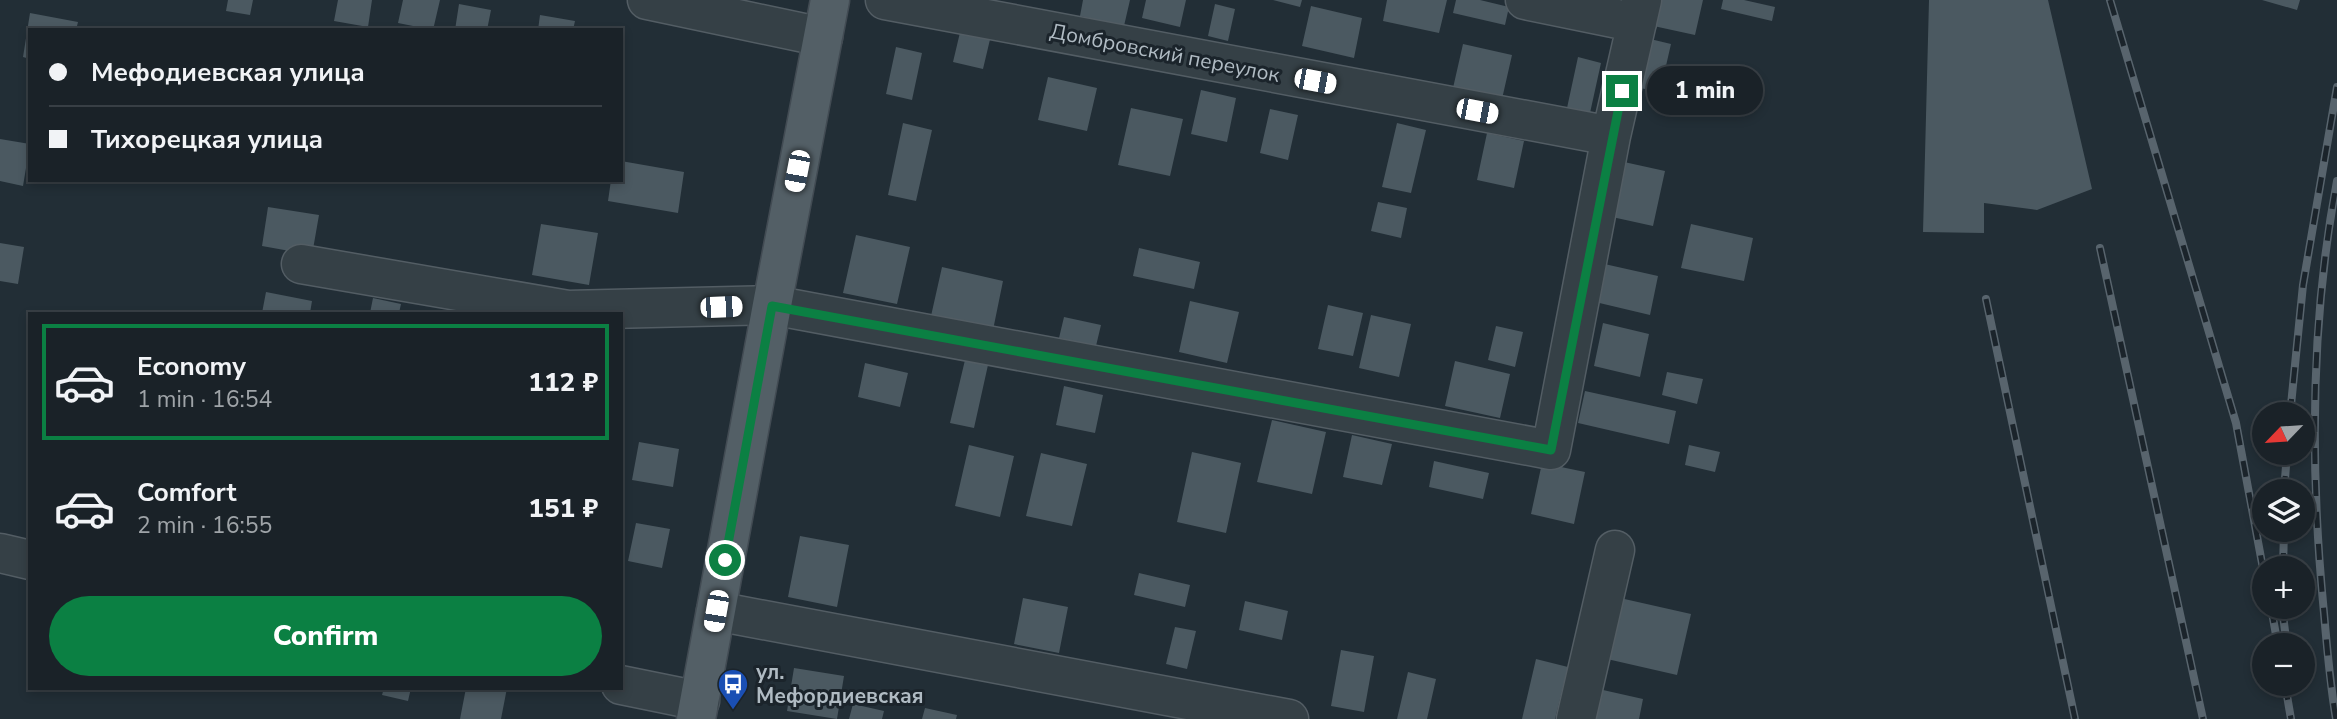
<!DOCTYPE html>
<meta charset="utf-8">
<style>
body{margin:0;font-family:"Nunito Sans",sans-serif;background:#272f34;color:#f1f3f6;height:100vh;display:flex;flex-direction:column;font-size:26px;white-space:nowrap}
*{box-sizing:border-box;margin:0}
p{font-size:23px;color:#9fa4a8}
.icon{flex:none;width:38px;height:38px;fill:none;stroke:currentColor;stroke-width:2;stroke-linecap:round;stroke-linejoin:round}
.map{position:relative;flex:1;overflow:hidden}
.side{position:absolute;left:28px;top:312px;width:595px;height:378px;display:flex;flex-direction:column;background:#1a2228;border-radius:0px;box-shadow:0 4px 10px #0003,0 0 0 2px #383f45}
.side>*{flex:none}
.banner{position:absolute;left:28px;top:28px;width:595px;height:154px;border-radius:0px;box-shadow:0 4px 10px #0003,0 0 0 2px #383f45;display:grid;align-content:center;height:154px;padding:0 21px;background:#1a2228}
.needle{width:46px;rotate:245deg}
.tools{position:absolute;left:2252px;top:402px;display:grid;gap:14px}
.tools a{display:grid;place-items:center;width:63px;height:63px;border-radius:50%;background:#1a2228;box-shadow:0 4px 10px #0003,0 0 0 2px #383f45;font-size:35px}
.end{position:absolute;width:32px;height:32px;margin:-16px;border:9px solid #0b8043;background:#fff;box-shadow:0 0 0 4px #fff}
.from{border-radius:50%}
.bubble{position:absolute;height:49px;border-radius:24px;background:#1a2228;box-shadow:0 4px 10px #0003,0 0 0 2px #383f45;font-size:23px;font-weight:800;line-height:49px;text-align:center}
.car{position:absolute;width:21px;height:42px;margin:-21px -10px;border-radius:9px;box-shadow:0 0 5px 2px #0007;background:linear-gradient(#fff 24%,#345 0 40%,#fff 0 76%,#345 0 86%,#fff 0)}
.banner b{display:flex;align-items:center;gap:24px;height:66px;font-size:26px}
.banner b+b{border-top:2px solid #383f45}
.banner i{width:18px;height:18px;background:#f1f3f6}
ul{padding:12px 0 0;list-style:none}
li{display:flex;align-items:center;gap:21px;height:116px;margin:0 14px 10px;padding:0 7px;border:4px solid transparent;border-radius:0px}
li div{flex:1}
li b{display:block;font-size:26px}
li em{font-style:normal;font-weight:800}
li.current{border-color:#0b8043}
li>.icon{width:63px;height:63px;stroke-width:1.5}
.action{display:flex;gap:14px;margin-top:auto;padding:14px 21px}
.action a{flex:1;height:80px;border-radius:42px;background:#0b8043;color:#fff;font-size:28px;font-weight:800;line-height:80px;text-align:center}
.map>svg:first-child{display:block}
.building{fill:#4b5961}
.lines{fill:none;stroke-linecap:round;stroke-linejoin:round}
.street-casing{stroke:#535d64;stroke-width:41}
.primary-casing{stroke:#424b53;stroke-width:41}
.street{stroke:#354046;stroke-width:38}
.primary{stroke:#535f66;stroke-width:38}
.rail-casing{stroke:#58646d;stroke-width:8}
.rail{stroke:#1b242b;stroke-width:5;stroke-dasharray:16;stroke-linecap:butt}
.route{stroke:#0b8043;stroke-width:9}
.labels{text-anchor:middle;stroke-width:6;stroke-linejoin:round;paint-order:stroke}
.street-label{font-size:21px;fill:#b0bbc3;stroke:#1b242b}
.poi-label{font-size:21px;font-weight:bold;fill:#b0bbc3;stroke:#1b242b;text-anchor:start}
</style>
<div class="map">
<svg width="2337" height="719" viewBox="0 0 2337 719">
<rect width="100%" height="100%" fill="#222e36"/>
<path class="building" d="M 228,0 L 253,0 L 250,15 L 226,11 Z
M 338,0 L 372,0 L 368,27 L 334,21 Z
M 403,0 L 440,0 L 433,30 L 398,23 Z
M 1083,0 L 1130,0 L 1124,26 L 1080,16 Z
M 1146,0 L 1186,0 L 1180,27 L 1142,18 Z
M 1273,0 L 1302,0 L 1300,7 Z
M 1387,0 L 1447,0 L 1439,33 L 1383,21 Z
M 1456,0 L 1480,0 L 1509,7 L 1505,25 L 1453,13 Z
M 1654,0 L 1703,0 L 1695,35 L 1649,25 Z
M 1723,0 L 1744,0 L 1775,7 L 1772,21 L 1721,9 Z
M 1929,0 L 2048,0 L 2092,189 L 2037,210 L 1984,203 L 1984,233 L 1923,232 Z
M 2262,0 L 2300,0 L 2297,10 Z
M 459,4 L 491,10 L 487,30 L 455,30 Z
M 1215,4 L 1235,9 L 1228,41 L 1208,36 Z
M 1311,6 L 1362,18 L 1354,58 L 1302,46 Z
M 30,13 L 78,22 L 76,30 L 30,30 L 30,59 L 23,57 Z
M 540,15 L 575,21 L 573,30 L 538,30 Z
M 962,24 L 992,31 L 983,69 L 953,62 Z
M 1646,38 L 1671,44 L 1660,92 L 1635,87 Z
M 1463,44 L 1512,55 L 1502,99 L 1453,88 Z
M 896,47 L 922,53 L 912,100 L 886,94 Z
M 1578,57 L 1601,63 L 1590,113 L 1567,108 Z
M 1048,77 L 1097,88 L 1087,131 L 1038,120 Z
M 1201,90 L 1236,98 L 1227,142 L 1191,134 Z
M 1131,108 L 1183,119 L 1170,176 L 1118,165 Z
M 1270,109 L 1298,115 L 1288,160 L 1260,153 Z
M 903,123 L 932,130 L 916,201 L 888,195 Z
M 1397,123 L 1426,130 L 1411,193 L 1382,187 Z
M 1487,133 L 1524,141 L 1514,188 L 1477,180 Z
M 0,139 L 30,144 L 23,186 L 0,181 Z
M 1615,160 L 1665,171 L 1653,226 L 1603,215 Z
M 621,161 L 684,172 L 678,213 L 608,201 L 611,180 L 621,180 Z
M 1378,202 L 1407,208 L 1401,238 L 1371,231 Z
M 268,207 L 319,215 L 312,255 L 262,246 Z
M 541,224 L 598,233 L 589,285 L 532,275 Z
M 1691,224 L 1753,238 L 1744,281 L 1681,268 Z
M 856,235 L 910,247 L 897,304 L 843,293 Z
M 0,243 L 24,247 L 18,284 L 0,281 Z
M 1139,248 L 1200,262 L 1194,289 L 1133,276 Z
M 1600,263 L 1658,276 L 1650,315 L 1591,301 Z
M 942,267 L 1003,281 L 993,330 L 931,316 Z
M 266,292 L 312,301 L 310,313 L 262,313 Z
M 373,298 L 401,304 L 399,313 L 370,313 Z
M 1190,301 L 1239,312 L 1227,363 L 1179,352 Z
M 1328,305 L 1363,313 L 1353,356 L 1318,349 Z
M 1371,315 L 1411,324 L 1399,377 L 1359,368 Z
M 1064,317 L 1101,325 L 1096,346 L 1059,338 Z
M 1603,323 L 1649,334 L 1640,377 L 1594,366 Z
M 1496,326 L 1523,332 L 1515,367 L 1488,360 Z
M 965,360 L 988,365 L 974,428 L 950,423 Z
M 1455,361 L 1510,374 L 1500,418 L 1445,406 Z
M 865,363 L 908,373 L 900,407 L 858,397 Z
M 1667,372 L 1703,379 L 1697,404 L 1662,395 Z
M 1064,386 L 1103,395 L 1095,433 L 1056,425 Z
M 1585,391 L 1676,411 L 1669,444 L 1578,423 Z
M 1272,420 L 1326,432 L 1312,494 L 1257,482 Z
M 1352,435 L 1392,444 L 1382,485 L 1343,477 Z
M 639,442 L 679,449 L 673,487 L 632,480 Z
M 969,445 L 1014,456 L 1000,517 L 955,506 Z
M 1689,445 L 1720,452 L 1715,472 L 1685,465 Z
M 1192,452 L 1241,463 L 1226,533 L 1177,522 Z
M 1041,453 L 1087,464 L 1072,526 L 1026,516 Z
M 1434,461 L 1489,473 L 1483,499 L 1429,487 Z
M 1542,463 L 1585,472 L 1574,524 L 1531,514 Z
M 636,523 L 670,529 L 662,568 L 628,561 Z
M 800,536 L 849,545 L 837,607 L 788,597 Z
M 1139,573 L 1190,585 L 1185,607 L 1134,595 Z
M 1023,598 L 1068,607 L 1059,653 L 1014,644 Z
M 1620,598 L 1691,614 L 1677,675 L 1607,659 Z
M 1245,601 L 1288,611 L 1282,640 L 1239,630 Z
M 1175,627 L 1196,631 L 1187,669 L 1166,664 Z
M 1341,650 L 1374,656 L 1364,712 L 1331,706 Z
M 1536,659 L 1568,667 L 1555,719 L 1522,719 Z
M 794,668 L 844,676 L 837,719 L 787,711 Z
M 1408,672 L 1436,679 L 1427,719 L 1397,719 Z
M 384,688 L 411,688 L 408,701 L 382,695 Z
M 466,688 L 507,688 L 501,719 L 460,719 Z
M 1603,690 L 1643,699 L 1639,719 L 1596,719 Z
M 853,704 L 884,711 L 882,719 L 849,719 Z
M 925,708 L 957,715 L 956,719 L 922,719 Z"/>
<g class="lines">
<g class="street-casing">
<path id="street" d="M 647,0 L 823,37
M 885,0 L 1611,136
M 1525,0 L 1637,23
M 301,264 L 568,310 L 772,305 L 1551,450 L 1611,136 L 1642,0
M 0,553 L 30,560
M 716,611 L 1289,719
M 621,685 L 700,701
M 1576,719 L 1615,550"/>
</g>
<g class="primary-casing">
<path id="primary" d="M 696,719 L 772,305 L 830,0"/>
</g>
<use href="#street" class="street"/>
<use href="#primary" class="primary"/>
<g class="rail-casing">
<path id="rail" d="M 2110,0 L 2236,423 L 2264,574
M 2100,248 L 2203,719
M 1986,299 L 2075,719
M 2290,415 L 2303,285 L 2337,87
M 2284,492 L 2287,453
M 2283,569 L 2284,530
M 2271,607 L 2278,646
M 2282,607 L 2286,639
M 2285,684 L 2291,719
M 2336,719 C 2330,684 2327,648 2324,613 C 2310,470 2310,323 2337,181"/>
</g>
<use href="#rail" class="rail"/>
</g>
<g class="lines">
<path class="route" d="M 725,560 L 772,306 L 1551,450 L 1622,91"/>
</g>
<defs>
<g id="bus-pin" transform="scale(1.575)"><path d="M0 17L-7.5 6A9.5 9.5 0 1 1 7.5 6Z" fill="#1a4fb4" stroke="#1b242b"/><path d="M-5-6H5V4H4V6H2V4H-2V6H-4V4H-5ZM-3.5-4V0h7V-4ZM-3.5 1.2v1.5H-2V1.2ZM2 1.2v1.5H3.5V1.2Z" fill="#fff"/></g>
</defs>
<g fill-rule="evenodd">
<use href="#bus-pin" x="733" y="684"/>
</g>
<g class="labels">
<g class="street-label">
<text transform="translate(1165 53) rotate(11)" y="7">Домбровский переулок</text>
</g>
<g class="poi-label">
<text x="756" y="679">ул.<tspan x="756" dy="24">Мефордиевская</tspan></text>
</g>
</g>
</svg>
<div class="tools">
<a><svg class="needle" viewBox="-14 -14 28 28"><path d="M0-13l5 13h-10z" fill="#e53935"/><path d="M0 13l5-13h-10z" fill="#9fa4a8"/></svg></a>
<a><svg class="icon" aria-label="layers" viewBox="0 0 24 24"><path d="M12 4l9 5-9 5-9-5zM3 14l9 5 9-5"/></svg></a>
<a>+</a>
<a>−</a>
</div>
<i class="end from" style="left:725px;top:560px"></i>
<i class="end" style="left:1622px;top:91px"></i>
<div class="bubble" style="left:1647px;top:66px;width:116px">1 min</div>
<i class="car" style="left:1315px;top:81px;rotate:101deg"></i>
<i class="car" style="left:1477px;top:111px;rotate:101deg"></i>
<i class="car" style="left:797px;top:171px;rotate:191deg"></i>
<i class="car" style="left:721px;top:307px;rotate:88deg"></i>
<i class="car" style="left:716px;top:611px;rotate:190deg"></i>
<div class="banner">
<b><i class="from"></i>Мефодиевская улица</b>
<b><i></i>Тихорецкая улица</b>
</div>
<section class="side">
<ul>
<li class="current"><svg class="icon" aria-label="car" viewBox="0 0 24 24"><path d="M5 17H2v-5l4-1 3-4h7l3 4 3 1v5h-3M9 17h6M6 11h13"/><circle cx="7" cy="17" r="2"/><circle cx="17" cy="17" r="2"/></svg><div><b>Economy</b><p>1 min · 16:54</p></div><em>112 ₽</em></li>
<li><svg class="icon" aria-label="car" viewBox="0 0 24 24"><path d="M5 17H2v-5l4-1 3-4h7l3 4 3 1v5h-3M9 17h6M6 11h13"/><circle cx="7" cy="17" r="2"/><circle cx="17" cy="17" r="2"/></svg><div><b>Comfort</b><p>2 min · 16:55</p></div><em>151 ₽</em></li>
</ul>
<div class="action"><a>Confirm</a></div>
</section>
</div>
